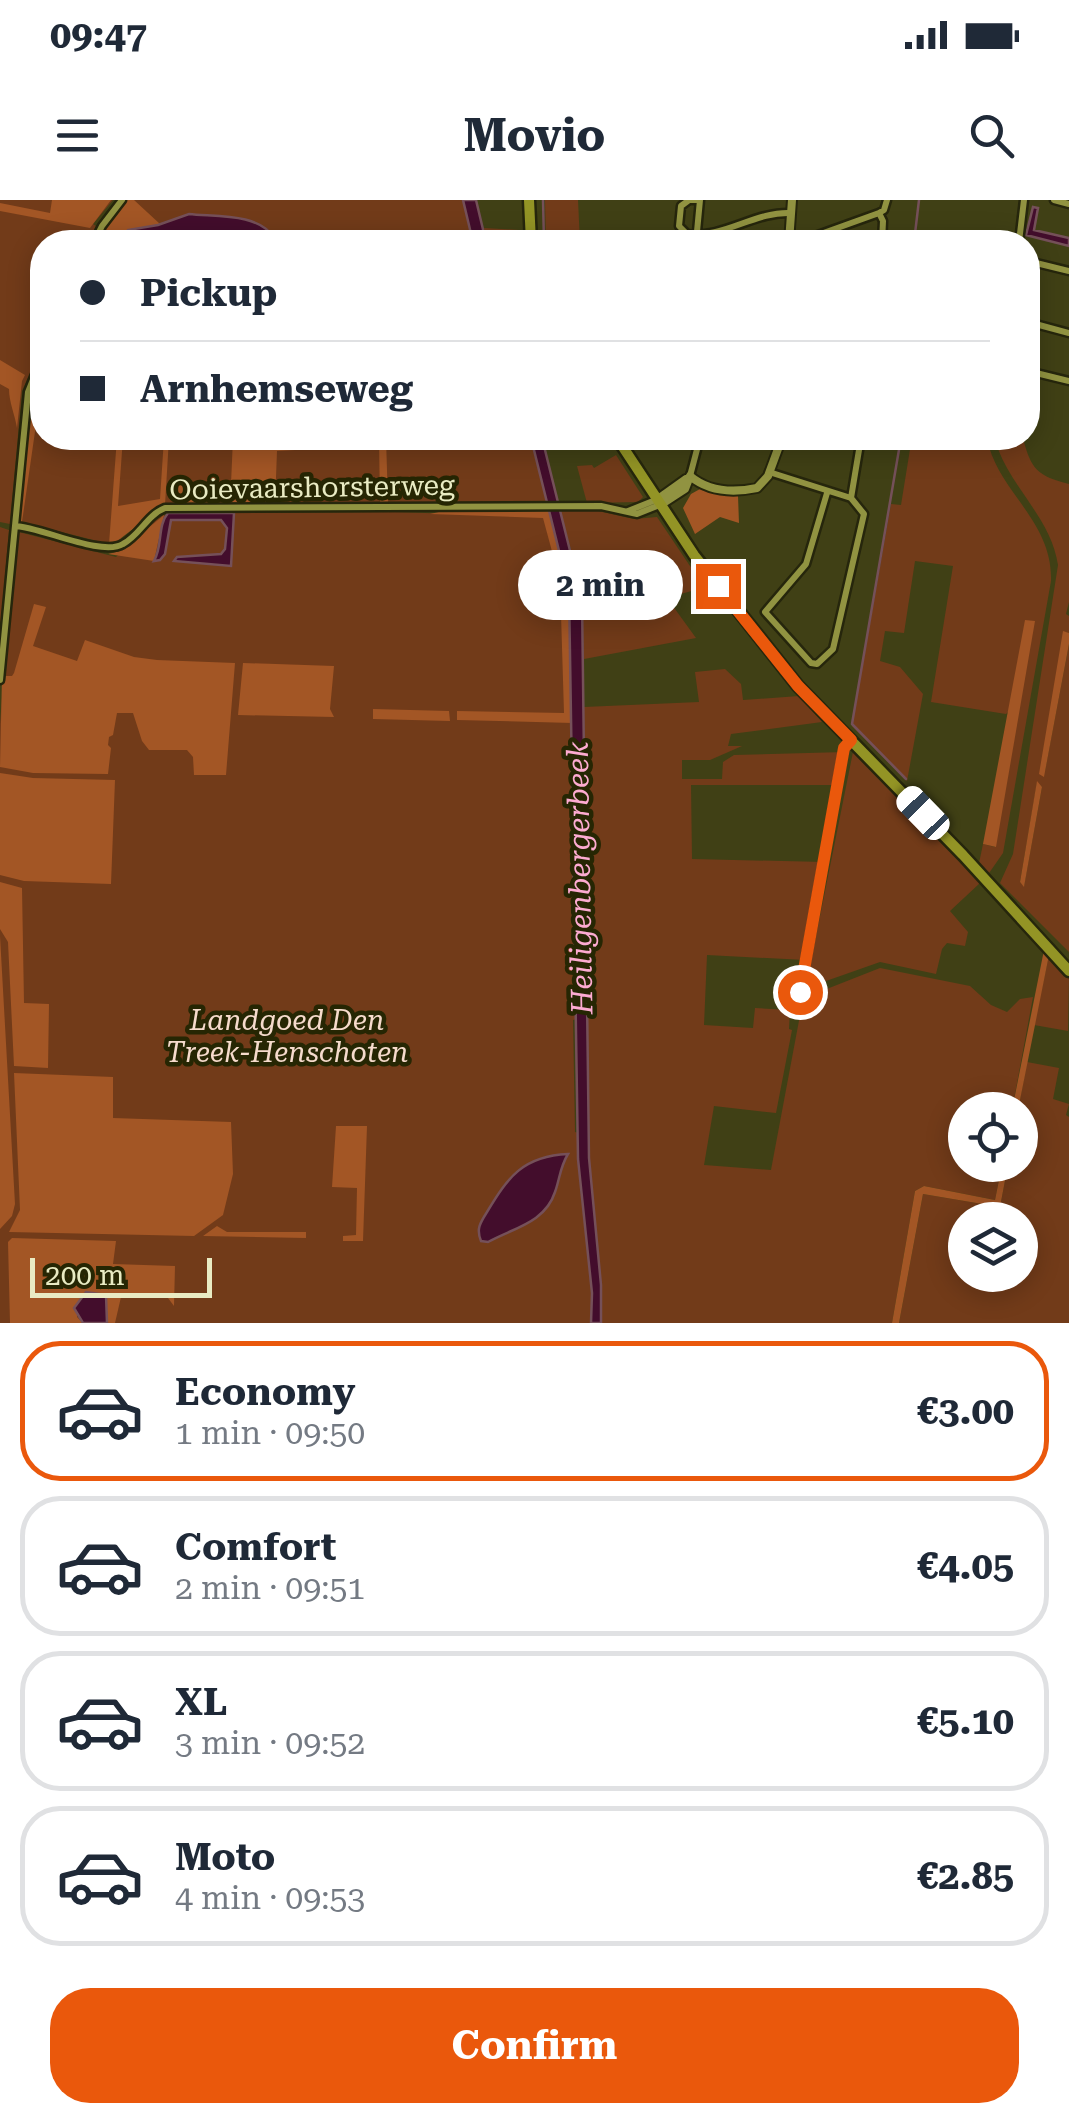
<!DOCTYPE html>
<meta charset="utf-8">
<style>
body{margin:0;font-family:"Roboto Serif",serif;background:#f6f6f7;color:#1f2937;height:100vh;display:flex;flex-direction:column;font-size:38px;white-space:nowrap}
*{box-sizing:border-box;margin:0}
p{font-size:32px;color:#747a83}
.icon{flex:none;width:55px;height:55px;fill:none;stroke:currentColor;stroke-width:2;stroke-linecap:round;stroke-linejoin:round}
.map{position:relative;height:1123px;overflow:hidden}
.panel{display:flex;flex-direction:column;background:#fff;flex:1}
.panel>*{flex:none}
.banner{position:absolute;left:30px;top:30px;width:1010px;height:220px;border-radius:40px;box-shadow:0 5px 25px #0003;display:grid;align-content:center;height:220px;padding:0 50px;background:#fff}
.fabs{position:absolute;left:948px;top:892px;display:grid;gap:20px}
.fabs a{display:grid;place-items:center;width:90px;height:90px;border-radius:50%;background:#fff;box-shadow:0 5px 25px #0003;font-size:50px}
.scale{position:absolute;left:30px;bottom:25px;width:182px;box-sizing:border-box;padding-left:10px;border:5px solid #e9ebc3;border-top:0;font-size:28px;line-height:35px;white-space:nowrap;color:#e9ebc3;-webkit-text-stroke:8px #262603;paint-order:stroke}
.end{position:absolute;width:45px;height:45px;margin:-22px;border:12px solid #ea580c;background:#fff;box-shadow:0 0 0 5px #fff}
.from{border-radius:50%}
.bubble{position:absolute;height:70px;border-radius:35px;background:#fff;box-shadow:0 5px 25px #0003;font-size:32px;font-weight:700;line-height:70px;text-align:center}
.car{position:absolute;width:30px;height:60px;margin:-30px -15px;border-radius:12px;box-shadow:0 0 8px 2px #0007;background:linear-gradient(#fff 24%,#345 0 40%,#fff 0 76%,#345 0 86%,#fff 0)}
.banner b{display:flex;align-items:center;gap:35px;height:95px;font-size:38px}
.banner b+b{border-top:2px solid #e0e1e3}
.banner i{width:25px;height:25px;background:#1f2937}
ul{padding:18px 0 0;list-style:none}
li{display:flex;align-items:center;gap:30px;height:140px;margin:0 20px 15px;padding:0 30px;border:5px solid #e0e1e3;border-radius:40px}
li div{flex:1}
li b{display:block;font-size:38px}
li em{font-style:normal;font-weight:700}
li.selected{border-color:#ea580c}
li>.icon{width:90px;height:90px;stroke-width:1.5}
.primary-button{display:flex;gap:20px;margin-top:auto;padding:20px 50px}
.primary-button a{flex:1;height:115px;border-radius:40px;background:#ea580c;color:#fff;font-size:40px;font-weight:700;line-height:115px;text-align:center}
.status{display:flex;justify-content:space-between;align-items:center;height:70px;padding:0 50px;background:#fff;direction:ltr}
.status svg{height:28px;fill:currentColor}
header{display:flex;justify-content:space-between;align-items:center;height:130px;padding:0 50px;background:#fff;font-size:45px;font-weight:700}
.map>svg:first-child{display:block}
.green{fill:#723b19;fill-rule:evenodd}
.forest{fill:#a35625}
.water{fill:#430d2c;stroke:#755059;stroke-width:2.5}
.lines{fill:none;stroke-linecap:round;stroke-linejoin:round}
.stream{stroke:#755059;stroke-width:2.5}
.minor-casing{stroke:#26260c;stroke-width:11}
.tertiary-casing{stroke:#26260c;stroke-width:12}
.primary-casing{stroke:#26260c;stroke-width:15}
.minor{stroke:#919341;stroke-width:6}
.tertiary{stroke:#919341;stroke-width:8}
.primary{stroke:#939425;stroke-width:10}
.route{stroke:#ea580c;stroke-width:12}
.labels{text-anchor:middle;stroke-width:9;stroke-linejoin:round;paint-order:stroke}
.street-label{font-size:28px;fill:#e9ebc3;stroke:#262603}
.park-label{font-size:28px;font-style:italic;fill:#f6dbcc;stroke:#262603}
.water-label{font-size:30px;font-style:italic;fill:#fdabd1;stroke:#262603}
</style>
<div class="status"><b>09:47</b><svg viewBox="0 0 49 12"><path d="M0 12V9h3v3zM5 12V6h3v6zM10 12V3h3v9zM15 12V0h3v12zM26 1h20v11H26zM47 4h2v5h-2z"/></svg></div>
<header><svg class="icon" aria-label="menu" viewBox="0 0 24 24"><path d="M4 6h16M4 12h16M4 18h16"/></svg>Movio<svg class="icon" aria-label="search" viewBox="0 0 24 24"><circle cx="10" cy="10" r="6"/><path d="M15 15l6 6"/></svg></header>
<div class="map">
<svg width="1069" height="1123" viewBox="0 0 1069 1123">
<rect width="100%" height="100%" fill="#404015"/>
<path class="green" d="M 0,0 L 113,0 L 93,24 L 96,26 L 88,42 L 42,42 L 42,147 L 22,191 L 10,324 L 0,322 Z
M 128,0 L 463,0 L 472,42 L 98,42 Z
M 545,0 L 578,0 L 580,42 L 546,42 Z
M 484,28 L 519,30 L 519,42 L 487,42 Z
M 42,169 L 42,238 L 531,238 L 548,303 L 179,306 L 149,312 L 117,342 L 109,340 L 109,344 L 22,322 L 31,198 Z
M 901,238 L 966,238 L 966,247 L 978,249 L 979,238 L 987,238 C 997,292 1053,320 1051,381 L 1003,653 L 987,676 L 978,668 L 983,644 L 995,647 L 1009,511 L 1006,514 L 931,502 L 953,366 L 915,361 L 904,433 L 885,431 L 880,461 L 900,467 L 923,494 L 907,581 L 852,526 L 891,304 L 901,305 L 911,243 L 901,241 Z
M 998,238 L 1023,238 C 1031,270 1038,276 1069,284 L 1069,402 L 1066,414 L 1069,416 L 1069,433 L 1064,432 L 1044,576 L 1069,444 L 1069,752 L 1000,683 L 1013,654 L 1058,365 C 1051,319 1014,291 998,249 L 1004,246 ZM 1037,583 L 1042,587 L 1024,686 L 1020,682 Z
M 616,255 L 643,297 L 638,302 L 587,303 L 577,266 L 592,265 L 594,268 Z
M 560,310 L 598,311 L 634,319 L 657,317 L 690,366 L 709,386 L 667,398 L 696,438 L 584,459 L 581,374 L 578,375 Z
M 395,312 L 544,317 L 570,407 L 573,590 L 570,591 L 577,819 L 573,820 L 575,932 L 578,933 L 580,986 L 592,1093 L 591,1123 L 0,1123 L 0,523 L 15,331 L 116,357 L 161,315 L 233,319 L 234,313 Z
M 0,327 L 9,330 L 0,432 Z
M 725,469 L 741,484 L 743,500 L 799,496 L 822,522 L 731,534 L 728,546 L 742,546 L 710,560 L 682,560 L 682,579 L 722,579 L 723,562 L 734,555 L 845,552 L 838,585 L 691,585 L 692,659 L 824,662 L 805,760 L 707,755 L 704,825 L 753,828 L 755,808 L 790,810 L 789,829 L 792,830 L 776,913 L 714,906 L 704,965 L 771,970 L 804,794 L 814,794 L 880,768 L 970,786 L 991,805 L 1007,812 L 1020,799 L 1033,797 L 1012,910 L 965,910 L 965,965 L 1002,965 L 995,1000 L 924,986 L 915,991 L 892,1123 L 601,1123 L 601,1085 L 589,958 L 584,507 L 699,502 L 695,472 Z
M 853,552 L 980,683 L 950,711 L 968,732 L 965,746 L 947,743 L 942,749 L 936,774 L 880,762 L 809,787 L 806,786 Z
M 1049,755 L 1069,777 L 1068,831 L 1034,825 Z
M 1027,862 L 1059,868 L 1053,899 L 1069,904 L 1066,915 L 1069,917 L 1069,1123 L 899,1123 L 923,994 L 1000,1007 L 1008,965 L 1020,965 L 1018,910 ZM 965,1020 L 1020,1020 L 1020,1075 L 965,1075 Z"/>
<path class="forest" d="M 52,0 L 111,0 L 90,28 L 0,11 L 0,3 L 50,13 Z
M 122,0 L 134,0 L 160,24 L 128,30 L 126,42 L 93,42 Z
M 0,160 L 25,175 L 22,181 L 17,228 C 15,215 9,202 9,189 L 0,184 Z
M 29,195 L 40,197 L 22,322 L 18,321 Z
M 117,238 L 123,238 L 118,306 L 160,299 L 164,238 L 169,238 L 165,305 L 117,341 L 109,344 Z
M 233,238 L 328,238 L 328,248 L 315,242 L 300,241 L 295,250 L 277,251 L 275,304 L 177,303 L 179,283 L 231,284 Z
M 379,238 L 386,238 L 388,303 L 380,304 Z
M 700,289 L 738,296 L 739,323 L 720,317 L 695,334 L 683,308 L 691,294 Z
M 550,310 L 569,391 L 573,523 L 457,520 L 457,511 L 564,513 L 560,381 L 543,318 L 430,314 L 443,311 Z
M 164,315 L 154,361 L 108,354 L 120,351 Z
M 34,404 L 46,407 L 33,446 L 77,461 L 85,440 L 134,457 L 157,460 L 235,463 L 226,575 L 194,575 L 193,557 L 187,550 L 149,550 L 142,541 L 133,513 L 117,513 L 113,535 L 109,537 L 108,545 L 111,548 L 108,574 L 33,573 L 0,567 L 2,476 L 12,476 L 14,473 Z
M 1025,420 L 1035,421 L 996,647 L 983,644 Z
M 1063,431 L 1069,433 L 1069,444 L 1044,577 L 1039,574 Z
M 243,463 L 334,466 L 330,509 L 334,517 L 238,515 Z
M 373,509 L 449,511 L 450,521 L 373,519 Z
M 0,573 L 33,578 L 115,580 L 111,684 L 24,681 L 0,675 Z
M 1037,581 L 1042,587 L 1024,687 L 1020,682 Z
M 0,682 L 22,688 L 24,803 L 49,804 L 48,868 L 14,866 L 8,742 L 0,729 Z
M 0,736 L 15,1004 L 12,1016 L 0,1029 Z
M 1044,750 L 1049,755 L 1018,910 L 1012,910 Z
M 14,873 L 113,877 L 113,918 L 231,922 L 233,974 L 223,1015 L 194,1036 L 9,1032 L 20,1010 Z
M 336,926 L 367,926 L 363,1041 L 343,1041 L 343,1036 L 356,1035 L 357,988 L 332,987 Z
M 1002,965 L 1008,965 L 1000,1007 L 923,994 L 899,1123 L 892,1123 L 915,991 L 924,986 L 995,1000 Z
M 217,1026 L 227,1032 L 306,1032 L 306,1038 L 203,1036 Z
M 12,1038 L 116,1041 L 113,1064 L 175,1066 L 174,1106 L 168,1098 L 121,1097 L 115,1123 L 107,1123 L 106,1095 L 88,1092 L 77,1103 L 77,1117 L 83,1123 L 10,1123 L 8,1042 Z"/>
<path class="water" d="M 463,0 L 476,0 L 486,42 L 473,42 Z
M 1033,7 L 1038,8 L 1034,30 L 1069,38 L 1069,46 L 1026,35 Z
M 189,14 C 214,17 259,13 273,37 L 253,42 L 233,37 L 214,42 L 126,42 L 128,30 L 158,25 Z
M 531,238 L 542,238 L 582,399 L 589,958 L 601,1085 L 601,1123 L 591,1123 L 592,1093 L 578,959 L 569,391 Z
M 168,313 L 234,313 L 231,366 L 174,361 L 177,357 L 221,354 L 225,349 L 227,328 L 221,320 L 171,320 L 165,354 L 160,360 L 154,361 C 163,346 157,326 168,313 Z
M 568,954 C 560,967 560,978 555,992 C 545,1023 513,1028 488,1042 L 481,1041 C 476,1029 480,1023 487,1012 C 508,977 523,956 568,954 Z
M 86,1092 L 106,1095 L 107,1123 L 83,1123 L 74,1108 Z"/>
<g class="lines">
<path class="stream" d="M 543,0 L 544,42
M 914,42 L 919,0
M 901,238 L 852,524 L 906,579"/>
<g class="minor-casing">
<path id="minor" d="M 700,0 L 689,0 L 681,6 L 679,26 L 687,34 C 723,39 755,11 791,13
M 1054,0 L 1069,4
M 789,39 L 804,40 L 879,13
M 94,42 L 102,26 L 122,0
M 696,42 L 700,0
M 882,42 L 883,21 L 879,13 L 884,10 L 887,0
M 1019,42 L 1024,0
M 1028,61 L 1069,71
M 1028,122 L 1069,133
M 1028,171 L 1069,181
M 883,238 L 890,238
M 769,272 L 851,298
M 690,276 L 700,238
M 827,293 L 806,364 L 765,412 L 811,463 L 817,464 L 833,449 L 864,314 L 851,298 L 861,238
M 628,311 L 658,299
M 15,326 C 41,327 102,357 123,344 C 140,335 147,315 165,308 L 601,306 L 637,314 L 662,304
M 0,480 L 28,192 L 42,157
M 800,792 L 844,548 L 850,541"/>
</g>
<g class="tertiary-casing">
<path id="tertiary" d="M 789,42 L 792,0
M 690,276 C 709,292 733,293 757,288 L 768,276 L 782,238
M 658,299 L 686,279
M 662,304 L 685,289 L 690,276"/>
</g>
<g class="primary-casing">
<path id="primary" d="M 529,0 L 531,42
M 617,238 L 694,355 L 798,486 L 963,655 L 1069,771"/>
</g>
<use href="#minor" class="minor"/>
<use href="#tertiary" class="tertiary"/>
<use href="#primary" class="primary"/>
</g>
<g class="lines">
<path class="route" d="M 718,386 L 798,486 L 851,540 L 844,548 L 800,792"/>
</g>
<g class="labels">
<g class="street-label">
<text transform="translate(312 287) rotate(-1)" y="10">Ooievaarshorsterweg</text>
</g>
<g class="park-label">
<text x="287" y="830">Landgoed Den<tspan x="287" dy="32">Treek-Henschoten</tspan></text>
</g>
<g class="water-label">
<text transform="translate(580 678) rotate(-91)" y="10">Heiligenbergerbeek</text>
</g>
</g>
</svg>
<div class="fabs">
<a><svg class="icon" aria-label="locate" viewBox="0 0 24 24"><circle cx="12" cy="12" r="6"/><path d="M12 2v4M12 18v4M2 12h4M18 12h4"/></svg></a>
<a><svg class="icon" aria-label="layers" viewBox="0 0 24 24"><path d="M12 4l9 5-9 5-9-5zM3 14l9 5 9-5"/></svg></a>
</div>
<div class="scale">200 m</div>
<i class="end from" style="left:800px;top:792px"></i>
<i class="end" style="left:718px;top:386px"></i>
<div class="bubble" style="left:518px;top:350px;width:165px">2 min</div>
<i class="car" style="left:923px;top:613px;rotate:316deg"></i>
<div class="banner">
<b><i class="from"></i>Pickup</b>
<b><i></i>Arnhemseweg</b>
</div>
</div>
<section class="panel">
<ul>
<li class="selected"><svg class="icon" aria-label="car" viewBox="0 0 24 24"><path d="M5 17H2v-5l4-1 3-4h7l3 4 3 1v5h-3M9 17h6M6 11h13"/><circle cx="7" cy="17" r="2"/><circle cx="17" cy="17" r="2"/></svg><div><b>Economy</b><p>1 min · 09:50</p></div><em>€3.00</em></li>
<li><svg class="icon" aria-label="car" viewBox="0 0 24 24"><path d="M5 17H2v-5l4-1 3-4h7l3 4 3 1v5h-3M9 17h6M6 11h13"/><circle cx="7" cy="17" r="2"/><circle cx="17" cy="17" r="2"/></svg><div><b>Comfort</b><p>2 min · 09:51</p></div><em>€4.05</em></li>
<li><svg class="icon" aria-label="car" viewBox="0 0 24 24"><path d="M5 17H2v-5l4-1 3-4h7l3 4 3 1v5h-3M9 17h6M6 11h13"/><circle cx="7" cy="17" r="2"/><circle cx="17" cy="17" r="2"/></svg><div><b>XL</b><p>3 min · 09:52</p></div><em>€5.10</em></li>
<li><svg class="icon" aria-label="car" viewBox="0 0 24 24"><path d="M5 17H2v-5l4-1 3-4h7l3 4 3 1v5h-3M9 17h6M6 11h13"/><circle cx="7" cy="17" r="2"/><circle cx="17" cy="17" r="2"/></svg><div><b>Moto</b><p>4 min · 09:53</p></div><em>€2.85</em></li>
</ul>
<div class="primary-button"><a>Confirm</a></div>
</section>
